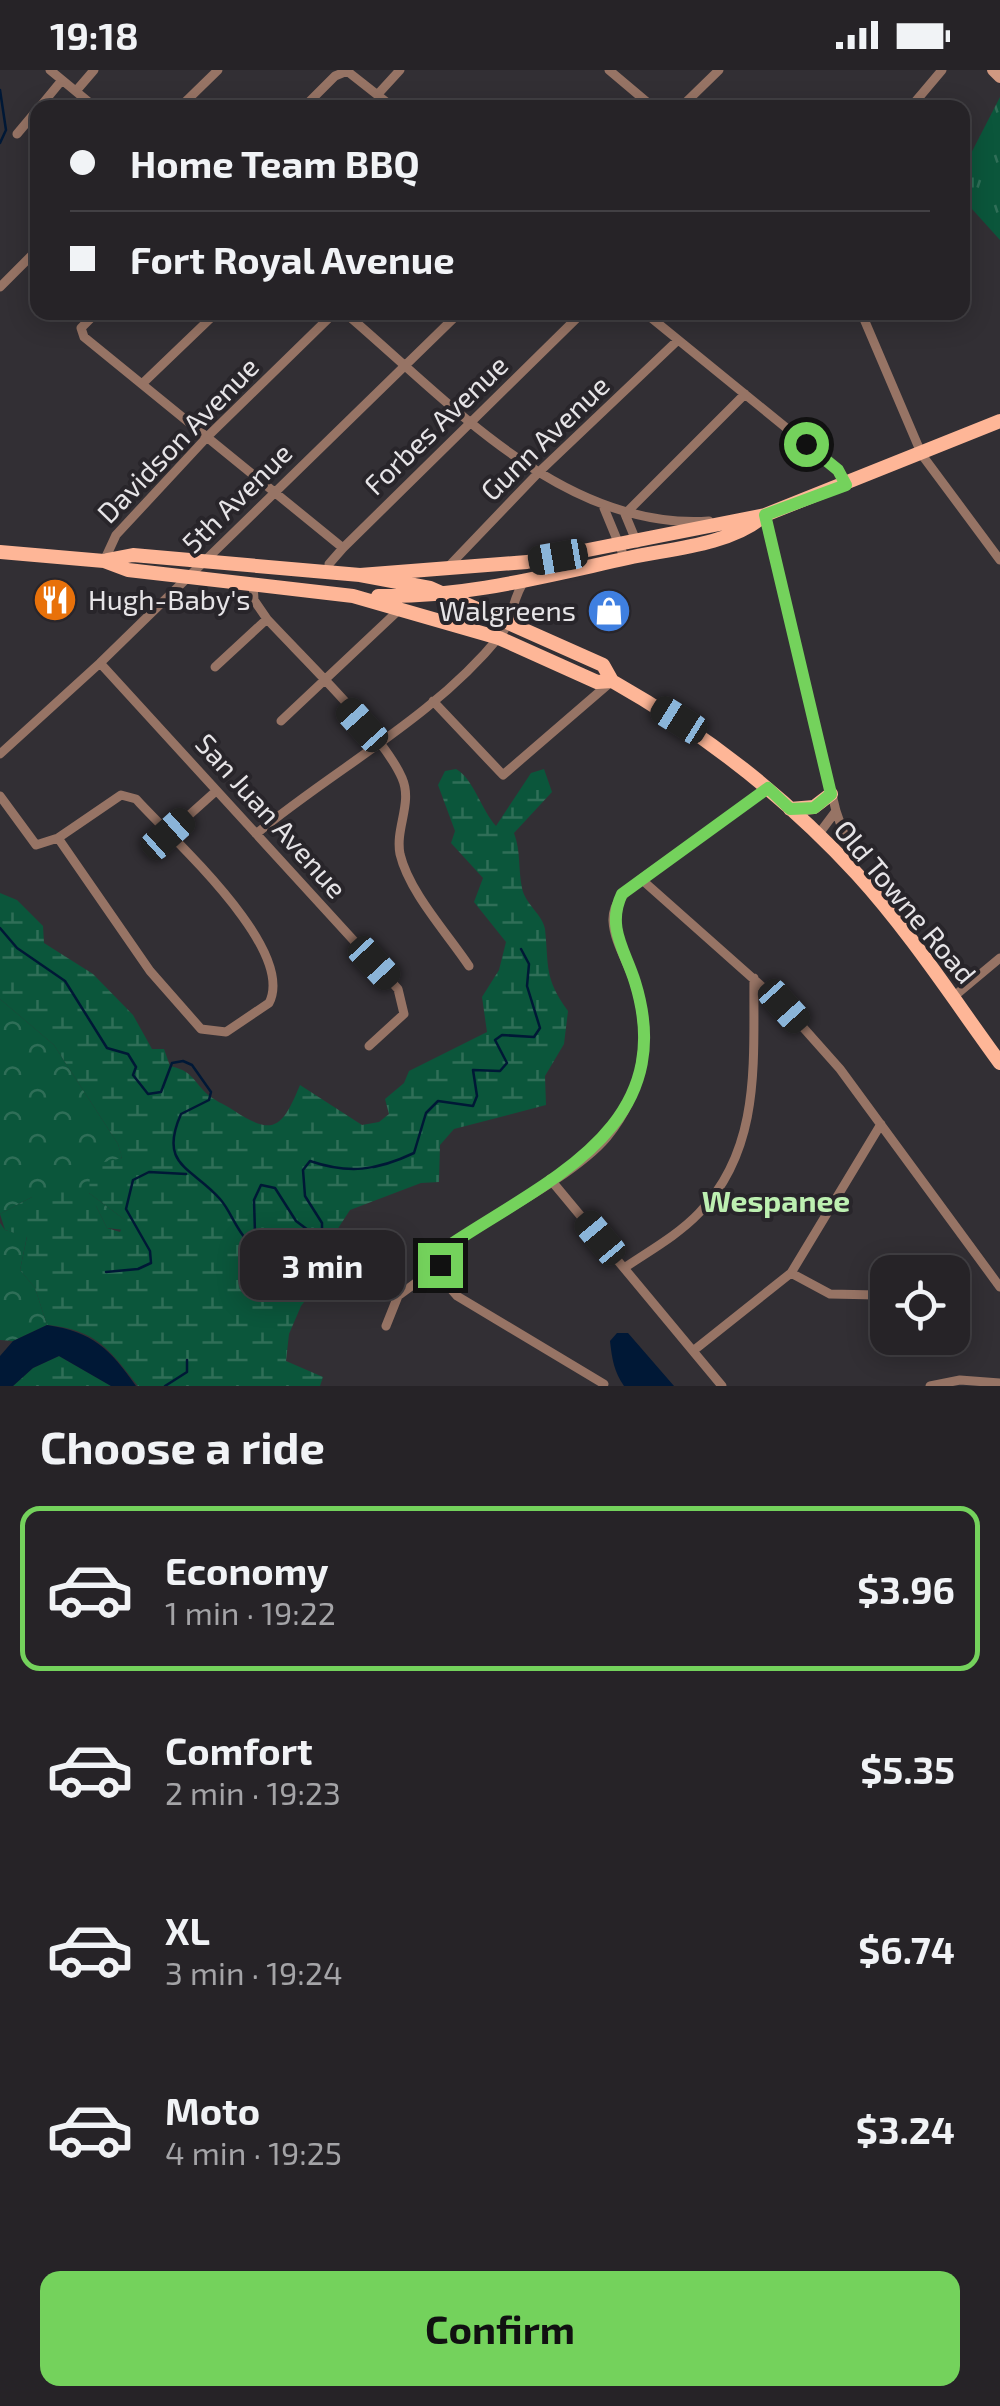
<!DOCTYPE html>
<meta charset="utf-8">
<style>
body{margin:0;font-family:"Exo 2",sans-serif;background:#322f33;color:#f1f3f6;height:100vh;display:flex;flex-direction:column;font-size:38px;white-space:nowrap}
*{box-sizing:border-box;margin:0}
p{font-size:32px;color:#a4a4a7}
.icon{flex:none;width:55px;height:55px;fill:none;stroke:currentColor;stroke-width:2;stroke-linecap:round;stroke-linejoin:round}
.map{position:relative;height:1316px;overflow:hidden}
.details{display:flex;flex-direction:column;background:#262327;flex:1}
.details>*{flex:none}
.guide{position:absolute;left:30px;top:30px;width:940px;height:220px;border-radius:20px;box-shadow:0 5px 25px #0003,0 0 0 2px #424044;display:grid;align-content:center;height:220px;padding:0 40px;background:#262327}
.controls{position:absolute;left:870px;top:1185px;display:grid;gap:20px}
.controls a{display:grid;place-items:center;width:100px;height:100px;border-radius:20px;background:#262327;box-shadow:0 5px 25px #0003,0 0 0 2px #424044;font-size:50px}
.end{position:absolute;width:45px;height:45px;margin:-22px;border:12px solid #74d25c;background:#111;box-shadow:0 0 0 5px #111}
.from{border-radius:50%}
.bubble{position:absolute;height:70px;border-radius:20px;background:#262327;box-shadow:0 5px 25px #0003,0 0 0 2px #424044;font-size:32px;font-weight:700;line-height:70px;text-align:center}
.car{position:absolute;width:30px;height:60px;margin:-30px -15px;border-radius:12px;box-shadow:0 0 8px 2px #0007;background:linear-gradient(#222 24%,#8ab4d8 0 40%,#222 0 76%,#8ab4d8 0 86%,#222 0)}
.guide b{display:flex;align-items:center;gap:35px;height:95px;font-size:38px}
.guide b+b{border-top:2px solid #424044}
.guide i{width:25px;height:25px;background:#f1f3f6}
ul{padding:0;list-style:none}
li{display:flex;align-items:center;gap:30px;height:165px;margin:0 20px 15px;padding:0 20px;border:5px solid transparent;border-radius:20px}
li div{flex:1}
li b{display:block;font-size:38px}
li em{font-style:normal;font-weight:700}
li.selected{border-color:#74d25c}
li>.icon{width:90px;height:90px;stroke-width:1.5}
h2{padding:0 40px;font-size:45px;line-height:120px}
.cta{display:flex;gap:20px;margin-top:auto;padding:20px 40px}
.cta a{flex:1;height:115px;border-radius:20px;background:#74d25c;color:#111;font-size:40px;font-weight:700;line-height:115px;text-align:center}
.status{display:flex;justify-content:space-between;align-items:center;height:70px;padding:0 50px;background:#262327;direction:ltr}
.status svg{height:28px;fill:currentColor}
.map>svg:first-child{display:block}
.forest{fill:url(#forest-crowns)}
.wetland{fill:url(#wetland-marsh)}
.park{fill:url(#park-tufts)}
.water{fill:#001836}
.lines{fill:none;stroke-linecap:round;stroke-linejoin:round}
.stream{stroke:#001836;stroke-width:2.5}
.minor{stroke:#977465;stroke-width:9}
.secondary{stroke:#d19981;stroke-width:12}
.primary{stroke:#feb697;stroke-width:14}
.route{stroke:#74d25c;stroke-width:12}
.labels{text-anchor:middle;stroke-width:8;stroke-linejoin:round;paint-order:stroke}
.street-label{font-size:28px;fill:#e6e4e7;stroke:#28252a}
.poi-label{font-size:28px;fill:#e6e4e7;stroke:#28252a;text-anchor:start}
.neighbourhood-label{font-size:30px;font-weight:bold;fill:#bdf0b1;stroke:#28252a}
</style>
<div class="status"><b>19:18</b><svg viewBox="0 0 49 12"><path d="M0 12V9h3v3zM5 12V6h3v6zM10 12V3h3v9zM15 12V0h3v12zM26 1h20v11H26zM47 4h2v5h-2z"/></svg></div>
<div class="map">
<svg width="1000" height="1316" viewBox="0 0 1000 1316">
<defs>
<pattern id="forest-crowns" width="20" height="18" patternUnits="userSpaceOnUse" patternTransform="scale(2.5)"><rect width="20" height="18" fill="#0b563b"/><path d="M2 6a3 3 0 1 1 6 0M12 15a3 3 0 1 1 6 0" fill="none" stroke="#2f6e57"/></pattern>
<pattern id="wetland-marsh" width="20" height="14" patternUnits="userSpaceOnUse" patternTransform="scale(2.5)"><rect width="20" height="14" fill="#0b563b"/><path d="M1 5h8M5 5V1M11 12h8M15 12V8" fill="none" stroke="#2f6e57"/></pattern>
<pattern id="park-tufts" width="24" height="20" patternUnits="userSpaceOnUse" patternTransform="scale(2.5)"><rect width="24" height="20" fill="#0b563b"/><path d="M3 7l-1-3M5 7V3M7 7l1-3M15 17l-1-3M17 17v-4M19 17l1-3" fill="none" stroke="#2f6e57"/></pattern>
</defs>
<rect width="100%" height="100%" fill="#322f34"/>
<path class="forest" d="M 0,929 L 54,975 L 118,1074 L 122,1087 L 89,1123 L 125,1150 L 124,1160 L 107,1158 L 96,1136 L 32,1127 L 0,1144 Z
M 0,1153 L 5,1160 L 27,1166 L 20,1200 L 35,1218 L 47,1255 L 13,1271 L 0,1270 Z"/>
<path class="wetland" d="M 456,699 C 473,708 482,741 496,756 L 531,703 L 544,699 L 552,722 L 514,763 C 521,782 518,798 522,818 C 525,834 543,845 545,859 C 549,897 544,908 568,941 L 564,974 L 545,1006 L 546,1035 L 454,1059 L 440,1075 L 439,1112 L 421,1113 L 350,1140 L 335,1163 L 333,1195 L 301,1236 L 289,1264 L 286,1291 L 323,1307 L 320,1316 L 138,1316 C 109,1279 97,1260 47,1255 L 35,1218 L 20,1200 L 27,1167 L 5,1160 L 0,1144 L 32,1127 L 68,1117 L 96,1136 L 107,1158 L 120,1162 L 125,1150 L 89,1123 L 90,1103 L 96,1094 L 122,1088 L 118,1074 L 54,975 L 0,929 L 0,823 L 17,830 L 43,856 L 44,873 L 93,904 L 133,945 L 152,979 L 164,979 L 170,996 C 192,1001 192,1009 206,1023 C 213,1030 224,1034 233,1040 C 274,1067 282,1058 300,1015 L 362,1055 L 379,1052 L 389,1044 L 385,1029 L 404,1013 L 409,1001 L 487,962 L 482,927 L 499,900 L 506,872 L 474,832 L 483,808 L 451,773 L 455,761 L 438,715 L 445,701 Z
M 59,1286 L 111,1316 L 13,1316 L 33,1298 Z"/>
<path class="park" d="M 1000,27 L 1000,170 L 963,129 L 963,99 Z"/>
<path class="water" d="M 47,1255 C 93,1262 110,1279 136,1316 L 111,1316 L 59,1286 L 33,1298 L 13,1316 L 0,1316 L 0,1286 L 13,1271 Z
M 617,1263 L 628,1263 L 674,1316 L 624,1316 C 614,1302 612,1289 610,1271 Z"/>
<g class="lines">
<path class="stream" d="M 0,20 L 6,60 L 0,73
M 0,858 L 17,878 L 65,911 L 107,978 L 128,984 L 136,997 L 133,1005 L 148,1024 L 161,1022 L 172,993 L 183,991 L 192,995 L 211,1022 L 209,1030 L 181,1044 C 158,1096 192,1097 220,1129 C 230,1140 235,1157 246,1169 L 255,1163 L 254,1130 L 261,1115 L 275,1118 L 296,1151 L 312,1163 L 322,1161 L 322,1153 L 305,1126 L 303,1100 L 310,1091 C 348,1104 376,1101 414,1083 L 426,1043 L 438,1031 L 473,1036 L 477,1026 L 473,1000 L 500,1001 L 507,993 L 495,970 L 502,965 L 534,967 L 540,958 L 527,916 L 529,894 L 521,879
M 106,1202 L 138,1199 L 151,1193 L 150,1181 L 126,1139 L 133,1110 L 149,1102 L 186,1104
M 165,1316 L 187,1302 L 187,1290"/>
<path class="minor" d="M 50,0 L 96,38
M 609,0 L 654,38
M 76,21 L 94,0
M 378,24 L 400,0
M 39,38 L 62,10
M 179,38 L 218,0
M 303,38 L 335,6 L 347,1 L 394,38
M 680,38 L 719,0
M 910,38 L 942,0
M 17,64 L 38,39
M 0,217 L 38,179
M 97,242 L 81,258 L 84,267 L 343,478
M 344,242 C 447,329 562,461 709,451
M 644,242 L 838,400 L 846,415
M 861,242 L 922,385 L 1000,490
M 143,313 L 217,242
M 604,438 L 625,489
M 625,444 L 745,324
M 625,444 L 637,473
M 764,445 L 836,741 L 818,765
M 104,491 L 116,465 L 208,366 L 335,242
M 448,497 L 539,402 L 678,270
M 330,503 L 329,494 L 343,478 L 583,242
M 253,513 L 254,530 L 267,549 C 302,587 383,664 402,708 C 413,733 395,758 400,784 C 409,822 447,863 469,896
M 100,593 L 398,919 L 404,944 L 369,976
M 215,597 L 267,549
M 433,631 L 503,705 L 612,611
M 281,651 L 401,538
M 0,684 L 100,593 L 460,242
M 0,726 L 36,775 L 58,768 L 150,901 L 201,959 L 226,962 L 269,933 C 297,879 171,768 136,729 L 121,725 L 58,768
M 836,741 L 856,799
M 168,764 L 216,721
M 256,764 C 337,697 432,649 500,566 C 513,551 512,527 525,510
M 641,809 L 784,936 L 840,999 L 1000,1217
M 952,928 L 1000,888
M 550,1109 L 722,1316
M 624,1198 C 649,1181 678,1165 699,1143 C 762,1078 753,991 754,908
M 791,1203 L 830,1224 L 877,1225
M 386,1256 L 398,1226 L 440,1195
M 693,1281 L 791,1203 L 881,1054
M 604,1314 L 457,1226 C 441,1209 436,1196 450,1175 C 493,1147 576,1104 607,1067 C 644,1022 652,964 633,909 C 627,891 614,871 613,851 C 612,831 628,820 641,809 L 768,718
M 930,1316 L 960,1310 L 1000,1313"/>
<path class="secondary" d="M 993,0 L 1000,7"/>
<path class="primary" d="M 0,482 L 104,491 L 128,500 L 353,526 L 499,568 L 597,612 L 612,611
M 107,490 L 133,485 L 360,505 L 430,518 L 603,595 L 612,611
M 360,505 L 527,492 L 765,445 L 1000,351
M 378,526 C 463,528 545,506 628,488 C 669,479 727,475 760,449
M 612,611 C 704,663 786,727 857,804 C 910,862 954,930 1000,993
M 790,739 L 814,737 L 831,724"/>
</g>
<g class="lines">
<path class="route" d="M 440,1195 L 450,1175 C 549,1109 680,1057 635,912 C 625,880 606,857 622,824 L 768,718 L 790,739 L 814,738 L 831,724 L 765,445 L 846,415 L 838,400 L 806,374"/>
</g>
<defs>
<g id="restaurant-disc" transform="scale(2.25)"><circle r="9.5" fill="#e8710a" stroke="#28252a"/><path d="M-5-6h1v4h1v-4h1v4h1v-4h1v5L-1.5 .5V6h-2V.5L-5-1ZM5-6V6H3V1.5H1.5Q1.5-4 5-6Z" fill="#fff"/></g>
<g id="shop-disc" transform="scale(2.25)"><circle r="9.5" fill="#3f7fe0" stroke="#28252a"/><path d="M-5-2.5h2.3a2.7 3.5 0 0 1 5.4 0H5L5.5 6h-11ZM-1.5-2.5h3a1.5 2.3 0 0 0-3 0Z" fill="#fff"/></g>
</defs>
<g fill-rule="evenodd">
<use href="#restaurant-disc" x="55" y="530"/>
<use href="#shop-disc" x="609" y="541"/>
</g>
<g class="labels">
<g class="street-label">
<text transform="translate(436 355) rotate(-44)" y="10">Forbes Avenue</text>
<text transform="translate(545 368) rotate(-44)" y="10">Gunn Avenue</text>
<text transform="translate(178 370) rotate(-46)" y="10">Davidson Avenue</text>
<text transform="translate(237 428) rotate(-45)" y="10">5th Avenue</text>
<text transform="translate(271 746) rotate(48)" y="10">San Juan Avenue</text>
<text transform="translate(905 832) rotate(50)" y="10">Old Towne Road</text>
</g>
<g class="poi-label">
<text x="88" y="540">Hugh-Baby's</text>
<text x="576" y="551" text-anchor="end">Walgreens</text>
</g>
<g class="neighbourhood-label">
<text x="776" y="1142">Wespanee</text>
</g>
</g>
</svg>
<div class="controls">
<a><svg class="icon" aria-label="locate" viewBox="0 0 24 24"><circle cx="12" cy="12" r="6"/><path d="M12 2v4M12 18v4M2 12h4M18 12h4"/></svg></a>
</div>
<i class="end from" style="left:806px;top:374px"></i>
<i class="end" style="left:440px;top:1195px"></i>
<div class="bubble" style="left:240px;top:1160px;width:165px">3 min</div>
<i class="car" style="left:558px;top:487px;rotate:260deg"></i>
<i class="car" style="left:679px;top:650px;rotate:302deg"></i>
<i class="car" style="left:362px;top:655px;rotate:318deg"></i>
<i class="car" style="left:168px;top:764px;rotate:48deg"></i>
<i class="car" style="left:374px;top:893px;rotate:137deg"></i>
<i class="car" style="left:784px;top:936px;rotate:138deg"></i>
<i class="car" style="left:600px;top:1168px;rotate:320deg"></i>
<div class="guide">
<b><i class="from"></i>Home Team BBQ</b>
<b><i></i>Fort Royal Avenue</b>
</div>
</div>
<section class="details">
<h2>Choose a ride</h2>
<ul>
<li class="selected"><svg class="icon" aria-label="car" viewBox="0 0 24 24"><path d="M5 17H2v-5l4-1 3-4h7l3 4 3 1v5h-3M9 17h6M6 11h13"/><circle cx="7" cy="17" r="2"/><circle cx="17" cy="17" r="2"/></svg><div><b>Economy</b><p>1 min · 19:22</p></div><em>$3.96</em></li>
<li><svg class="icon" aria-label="car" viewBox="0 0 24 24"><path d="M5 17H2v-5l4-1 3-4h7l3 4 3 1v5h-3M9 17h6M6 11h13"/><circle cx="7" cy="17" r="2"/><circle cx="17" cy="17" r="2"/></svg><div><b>Comfort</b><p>2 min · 19:23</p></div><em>$5.35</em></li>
<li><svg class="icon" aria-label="car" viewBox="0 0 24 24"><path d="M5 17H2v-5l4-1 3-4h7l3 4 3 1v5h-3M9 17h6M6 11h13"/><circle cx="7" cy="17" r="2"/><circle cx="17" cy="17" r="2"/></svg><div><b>XL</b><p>3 min · 19:24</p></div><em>$6.74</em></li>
<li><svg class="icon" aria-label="car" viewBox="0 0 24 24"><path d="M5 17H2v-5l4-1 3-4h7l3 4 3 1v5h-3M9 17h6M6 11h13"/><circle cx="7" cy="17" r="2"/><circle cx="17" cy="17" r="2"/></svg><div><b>Moto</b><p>4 min · 19:25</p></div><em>$3.24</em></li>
</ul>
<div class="cta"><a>Confirm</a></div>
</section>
